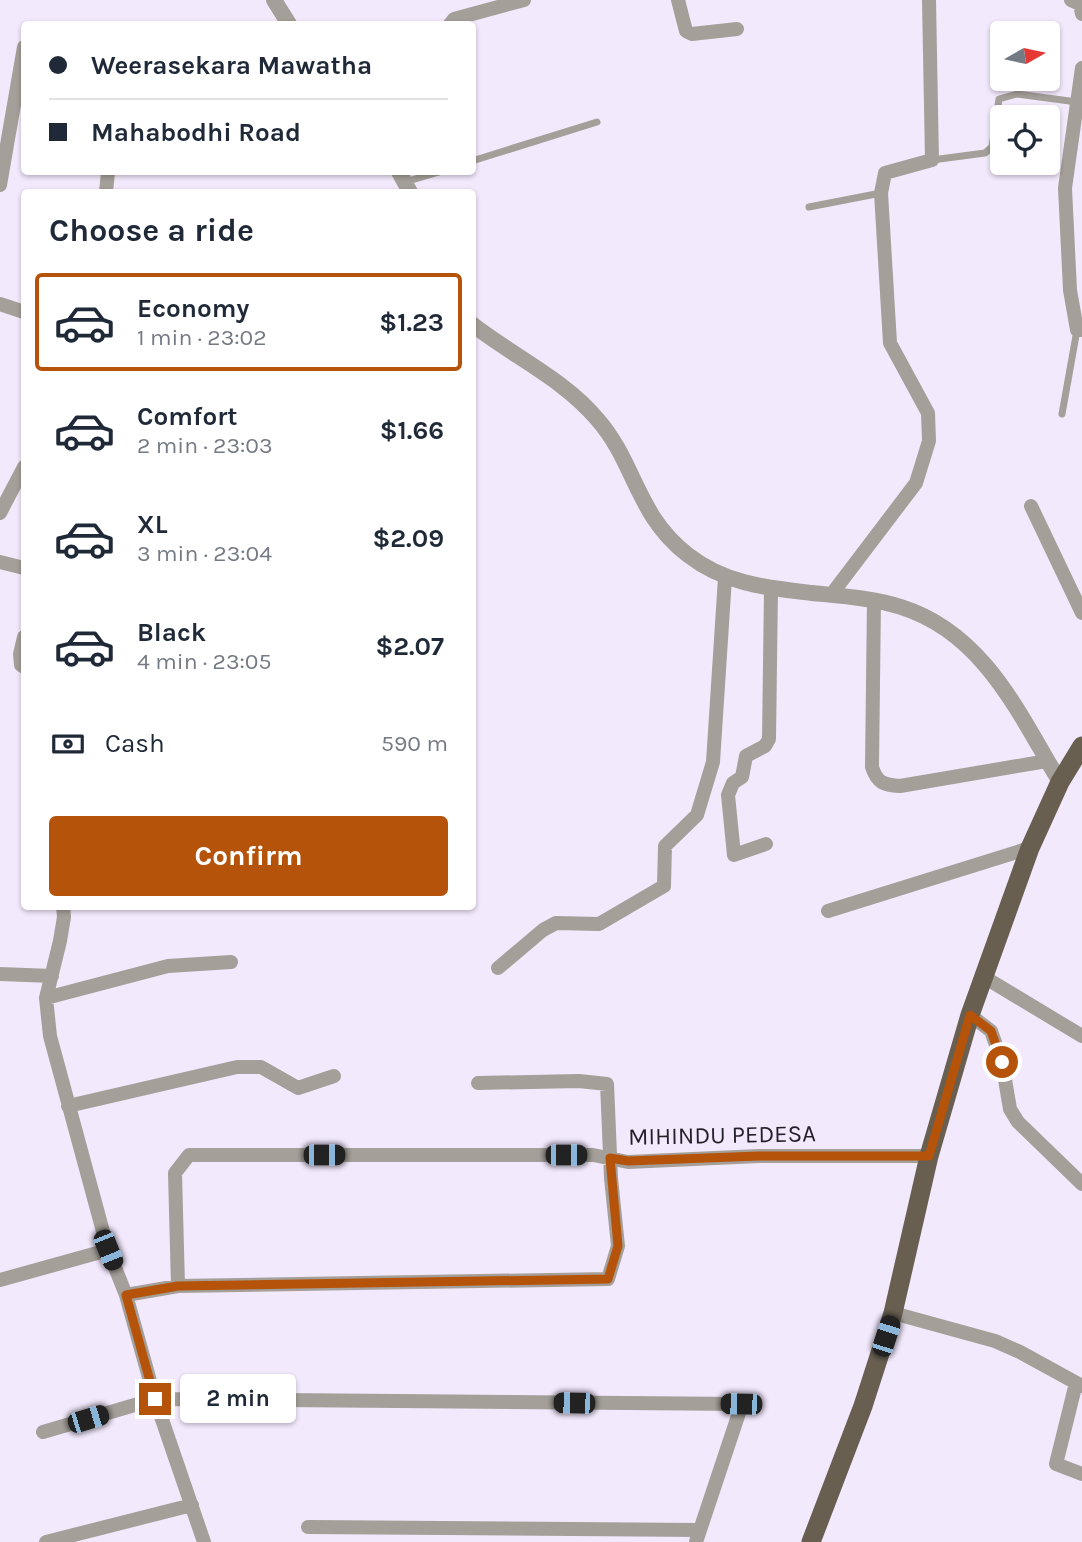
<!DOCTYPE html>
<meta charset="utf-8">
<style>
body{margin:0;font-family:Karla,sans-serif;background:#f2f2f3;color:#1f2937;height:100vh;display:flex;flex-direction:column;font-size:26px;white-space:nowrap}
*{box-sizing:border-box;margin:0}
p{font-size:23px;color:#747a83}
.icon{flex:none;width:38px;height:38px;fill:none;stroke:currentColor;stroke-width:2;stroke-linecap:round;stroke-linejoin:round}
.map{position:relative;flex:1;overflow:hidden}
.drawer{position:absolute;left:21px;top:189px;width:455px;height:721px;display:flex;flex-direction:column;background:#fff;border-radius:7px;box-shadow:0 2px 5px #0004}
.drawer>*{flex:none}
.guide{position:absolute;left:21px;top:21px;width:455px;height:154px;border-radius:7px;box-shadow:0 2px 5px #0004;display:grid;align-content:center;height:154px;padding:0 28px;background:#fff}
.needle{width:46px;rotate:81deg}
.tools{position:absolute;left:990px;top:21px;display:grid;gap:14px}
.tools a{display:grid;place-items:center;width:70px;height:70px;border-radius:7px;background:#fff;box-shadow:0 2px 5px #0004;font-size:35px}
.end{position:absolute;width:32px;height:32px;margin:-16px;border:9px solid #b45309;background:#fff;box-shadow:0 0 0 4px #fff}
.from{border-radius:50%}
.bubble{position:absolute;height:49px;border-radius:7px;background:#fff;box-shadow:0 2px 5px #0004;font-size:23px;font-weight:700;line-height:49px;text-align:center}
.car{position:absolute;width:21px;height:42px;margin:-21px -10px;border-radius:9px;box-shadow:0 0 5px 2px #0007;background:linear-gradient(#222 24%,#8ab4d8 0 40%,#222 0 76%,#8ab4d8 0 86%,#222 0)}
.guide b{display:flex;align-items:center;gap:24px;height:66px;font-size:26px}
.guide b+b{border-top:2px solid #e0e1e3}
.guide i{width:18px;height:18px;background:#1f2937}
ul{padding:0;list-style:none}
li{display:flex;align-items:center;gap:21px;height:98px;margin:0 14px 10px;padding:0 14px;border:4px solid transparent;border-radius:7px}
li div{flex:1}
li b{display:block;font-size:26px}
li em{font-style:normal;font-weight:700}
li.selected{border-color:#b45309}
li>.icon{width:63px;height:63px;stroke-width:1.5}
h2{padding:0 28px;font-size:32px;line-height:84px}
.pay{display:flex;align-items:center;gap:18px;height:77px;padding:0 28px;font-size:26px}
.pay p{margin-inline-start:auto}
.primary-button{display:flex;gap:14px;margin-top:auto;padding:14px 28px}
.primary-button a{flex:1;height:80px;border-radius:7px;background:#b45309;color:#fff;font-size:28px;font-weight:700;line-height:80px;text-align:center}
.map>svg:first-child{display:block}
.lines{fill:none;stroke-linecap:round;stroke-linejoin:round}
.service{stroke:#a49f98;stroke-width:7}
.minor{stroke:#a49f98;stroke-width:14}
.tertiary{stroke:#a49f98;stroke-width:16}
.primary{stroke:#685f51;stroke-width:19}
.route{stroke:#b45309;stroke-width:9}
.labels{text-anchor:middle;stroke-width:6;stroke-linejoin:round;paint-order:stroke}
.street-label{font-size:24px;fill:#231f26;stroke:#f3e9fd}
</style>
<div class="map">
<svg width="1082" height="1542" viewBox="0 0 1082 1542">
<rect width="100%" height="100%" fill="#f3e9fd"/>
<g class="lines">
<path class="service" d="M 932,160 L 985,153 L 992,147 L 999,99 L 1017,94 L 1077,102
M 472,161 L 597,122
M 405,182 L 439,172
M 809,207 L 881,193
M 1062,414 L 1077,330"/>
<path class="minor" d="M 678,0 L 686,31 L 692,34 L 737,29
M 1071,0 L 1080,4 L 1082,14
M 450,24 L 454,19 L 524,0
M 1082,68 L 1065,188 L 1070,290 L 1077,330 L 1082,330
M 0,185 L 24,47
M 106,192 L 108,172
M 0,304 L 24,312
M 1031,506 L 1082,613
M 0,513 L 24,467
M 0,562 L 24,568
M 831,595 L 916,483 L 929,441 L 928,413 L 890,343 L 881,193 L 885,173 L 932,160 L 929,0
M 874,600 L 872,767 C 877,783 884,785 900,786 L 1047,761
M 24,637 L 20,654 L 21,665 L 24,667
M 766,844 L 734,855 L 728,795 L 733,783 L 742,777 L 746,756 L 765,746 L 769,739 L 771,589
M 63,906 L 64,917 L 60,941 L 46,998 L 50,1036 L 108,1250
M 828,911 L 1030,848
M 498,968 L 543,930 L 556,923 L 599,924 L 664,886 L 665,846 L 697,815 L 713,762 L 725,578
M 0,974 L 52,976
M 984,977 L 1082,1036
M 46,998 L 168,966 L 231,962
M 970,1015 L 991,1031 L 1002,1062 L 1010,1109 L 1018,1122 L 1082,1184
M 68,1106 L 237,1067 L 261,1067 L 298,1088 L 334,1076
M 0,1280 L 108,1250 L 126,1295 L 178,1286 L 608,1279 L 618,1246 L 611,1178 L 607,1084 L 579,1081 L 478,1083
M 178,1286 L 175,1173 L 189,1155 L 593,1155 L 628,1162 L 759,1156 L 929,1156
M 126,1295 L 155,1399 L 204,1542
M 893,1313 L 995,1341 L 1020,1352 L 1082,1386
M 1076,1383 L 1056,1464 L 1082,1474
M 43,1432 L 155,1399 L 742,1404 L 696,1542
M 308,1527 L 699,1530
M 46,1542 L 192,1505"/>
<path class="tertiary" d="M 274,0 L 289,24
M 399,172 L 410,192
M 472,324 C 514,357 564,379 598,420 C 636,464 636,515 688,555 C 725,584 767,588 812,593 C 842,596 873,598 901,607 C 984,633 1019,714 1060,782"/>
<path class="primary" d="M 811,1542 L 863,1406 L 893,1313 L 929,1156 L 970,1015 L 1030,848 L 1060,782 L 1082,746"/>
</g>
<g class="lines">
<path class="route" d="M 155,1399 L 126,1295 L 178,1286 L 608,1279 L 618,1246 L 610,1158 L 628,1161 L 759,1156 L 929,1156 L 970,1015 L 991,1031 L 1002,1062"/>
</g>
<g class="labels">
<g class="street-label">
<text transform="translate(722 1135) rotate(-1)" y="8">MIHINDU PEDESA</text>
</g>
</g>
</svg>
<div class="tools">
<a><svg class="needle" viewBox="-14 -14 28 28"><path d="M0-13l5 13h-10z" fill="#e53935"/><path d="M0 13l5-13h-10z" fill="#747a83"/></svg></a>
<a><svg class="icon" aria-label="locate" viewBox="0 0 24 24"><circle cx="12" cy="12" r="6"/><path d="M12 2v4M12 18v4M2 12h4M18 12h4"/></svg></a>
</div>
<i class="end from" style="left:1002px;top:1062px"></i>
<i class="end" style="left:155px;top:1399px"></i>
<div class="bubble" style="left:180px;top:1374px;width:116px">2 min</div>
<i class="car" style="left:324px;top:1155px;rotate:90deg"></i>
<i class="car" style="left:566px;top:1155px;rotate:90deg"></i>
<i class="car" style="left:108px;top:1250px;rotate:158deg"></i>
<i class="car" style="left:886px;top:1336px;rotate:18deg"></i>
<i class="car" style="left:574px;top:1403px;rotate:271deg"></i>
<i class="car" style="left:741px;top:1404px;rotate:271deg"></i>
<i class="car" style="left:88px;top:1419px;rotate:73deg"></i>
<div class="guide">
<b><i class="from"></i>Weerasekara Mawatha</b>
<b><i></i>Mahabodhi Road</b>
</div>
<section class="drawer">
<h2>Choose a ride</h2>
<ul>
<li class="selected"><svg class="icon" aria-label="car" viewBox="0 0 24 24"><path d="M5 17H2v-5l4-1 3-4h7l3 4 3 1v5h-3M9 17h6M6 11h13"/><circle cx="7" cy="17" r="2"/><circle cx="17" cy="17" r="2"/></svg><div><b>Economy</b><p>1 min · 23:02</p></div><em>$1.23</em></li>
<li><svg class="icon" aria-label="car" viewBox="0 0 24 24"><path d="M5 17H2v-5l4-1 3-4h7l3 4 3 1v5h-3M9 17h6M6 11h13"/><circle cx="7" cy="17" r="2"/><circle cx="17" cy="17" r="2"/></svg><div><b>Comfort</b><p>2 min · 23:03</p></div><em>$1.66</em></li>
<li><svg class="icon" aria-label="car" viewBox="0 0 24 24"><path d="M5 17H2v-5l4-1 3-4h7l3 4 3 1v5h-3M9 17h6M6 11h13"/><circle cx="7" cy="17" r="2"/><circle cx="17" cy="17" r="2"/></svg><div><b>XL</b><p>3 min · 23:04</p></div><em>$2.09</em></li>
<li><svg class="icon" aria-label="car" viewBox="0 0 24 24"><path d="M5 17H2v-5l4-1 3-4h7l3 4 3 1v5h-3M9 17h6M6 11h13"/><circle cx="7" cy="17" r="2"/><circle cx="17" cy="17" r="2"/></svg><div><b>Black</b><p>4 min · 23:05</p></div><em>$2.07</em></li>
</ul>
<div class="pay"><svg class="icon" aria-label="cash" viewBox="0 0 24 24"><path d="M3 7h18v10H3z"/><circle cx="12" cy="12" r="2"/></svg>Cash<p>590 m</p></div>
<div class="primary-button"><a>Confirm</a></div>
</section>
</div>
